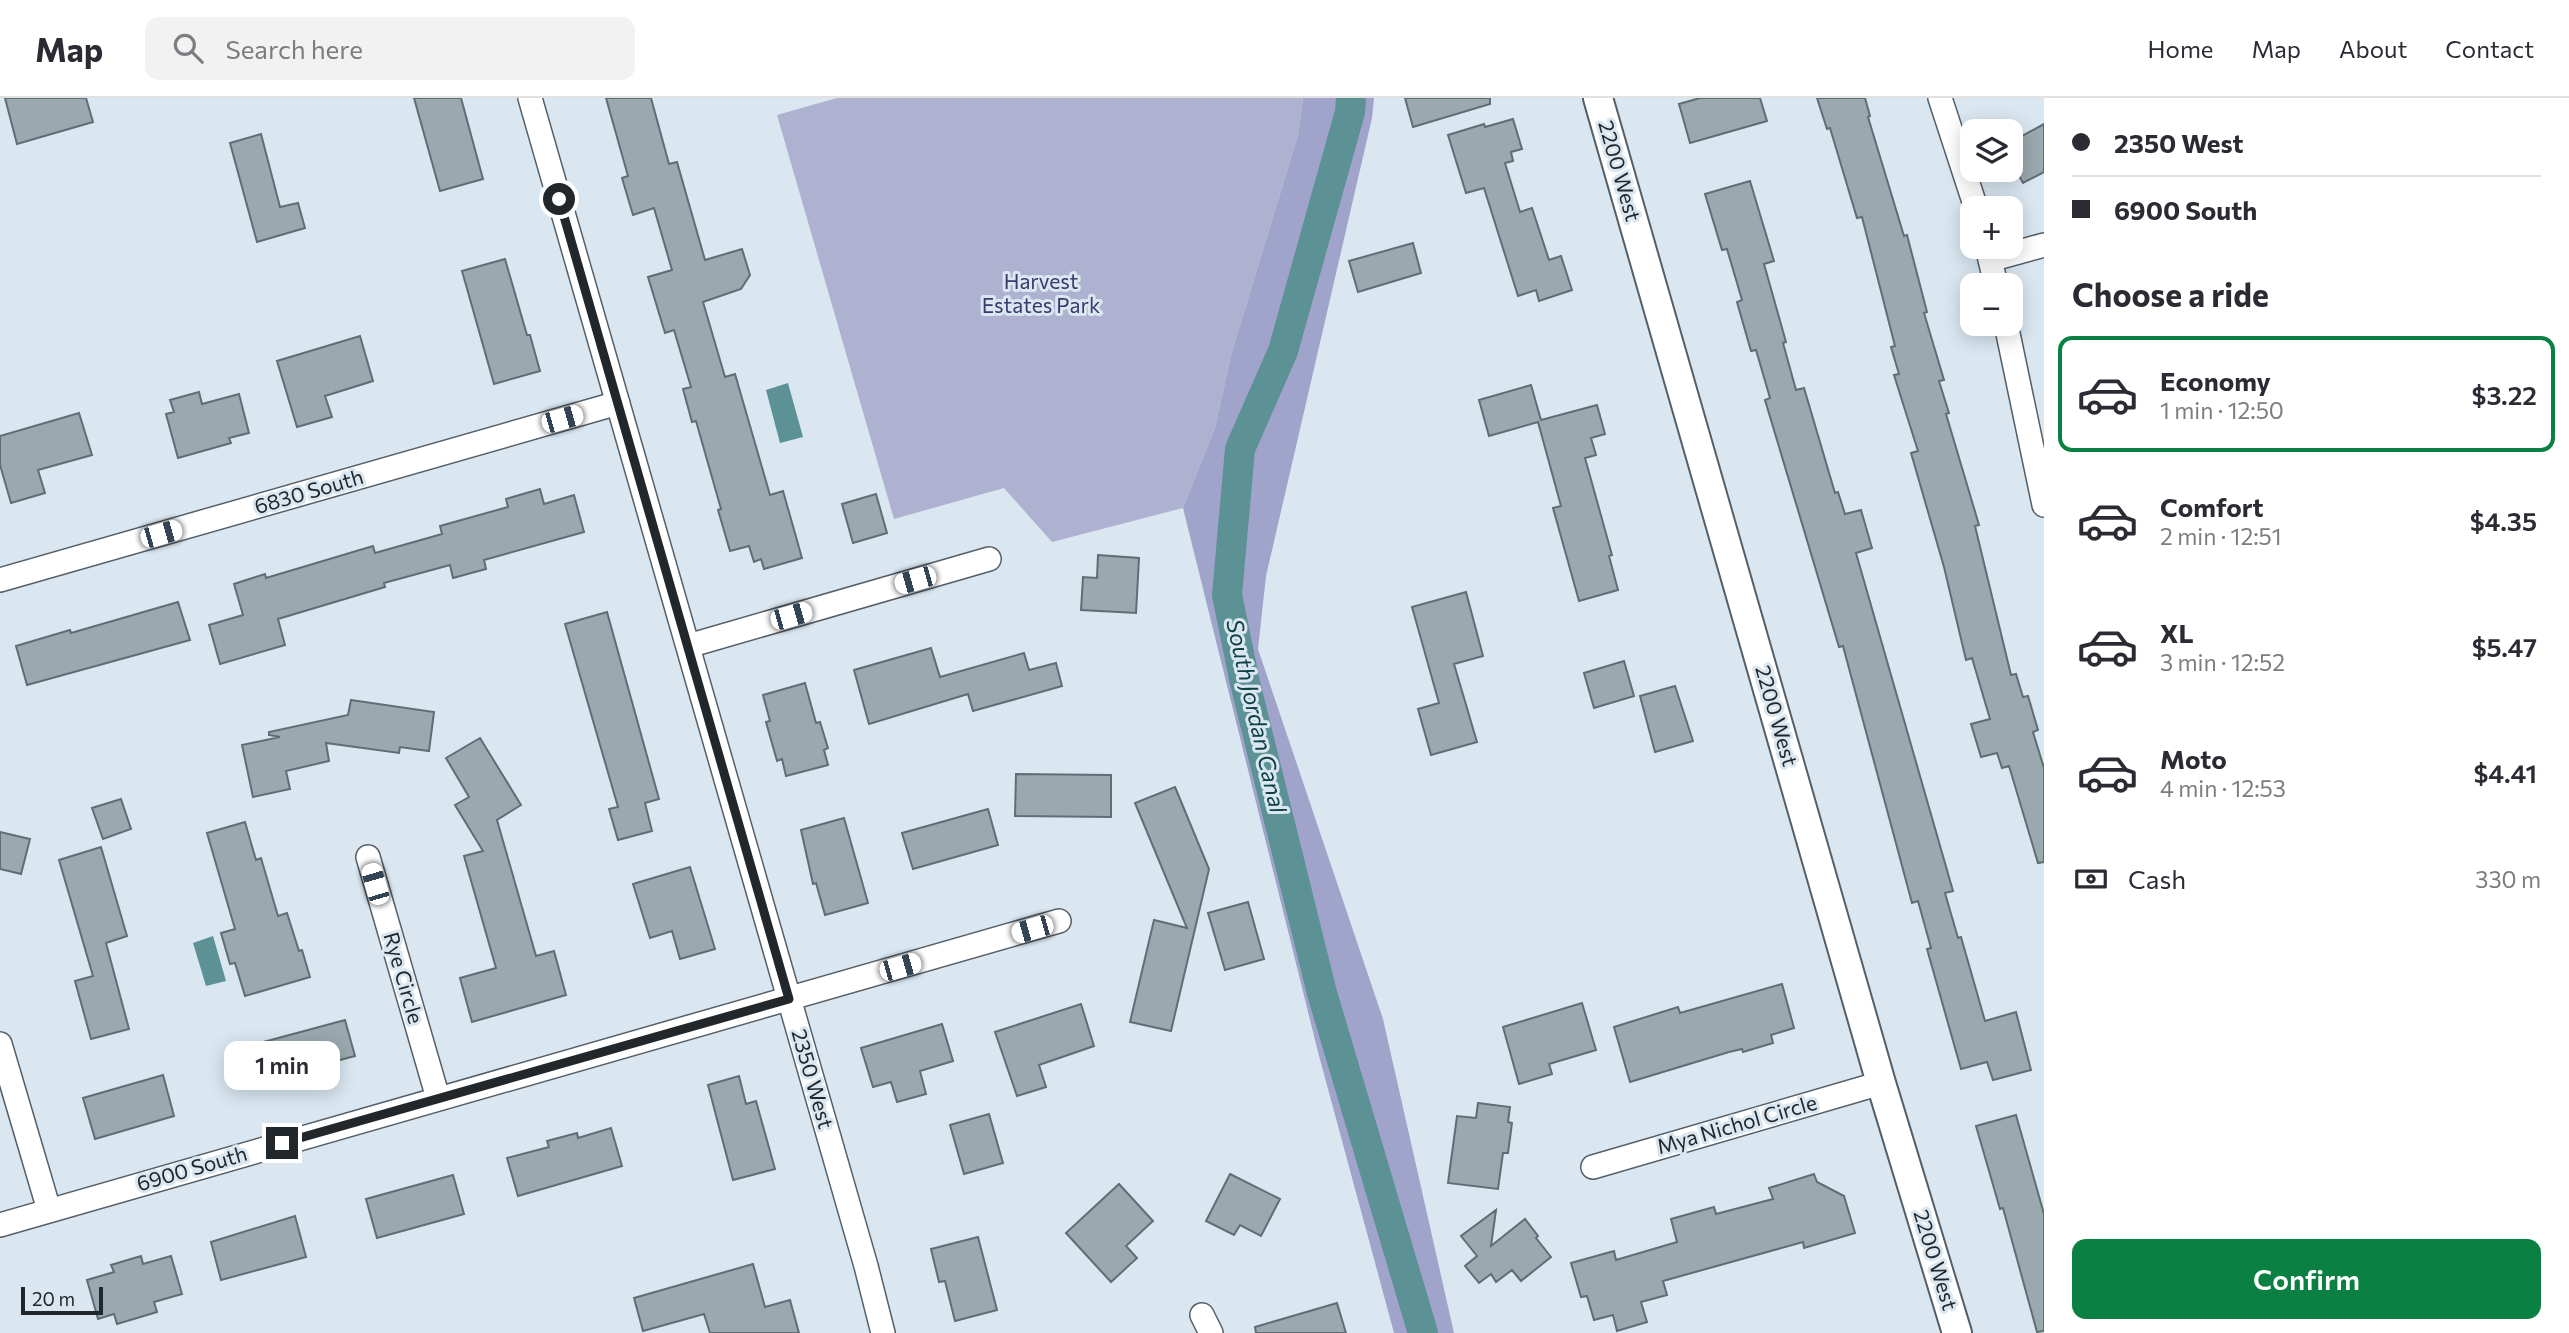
<!DOCTYPE html>
<meta charset="utf-8">
<style>
body{margin:0;font-family:Commissioner,sans-serif;background:#f2f2f3;color:#2b2b33;height:100vh;display:flex;flex-direction:column;font-size:26px;white-space:nowrap}
*{box-sizing:border-box;margin:0}
p{font-size:23px;color:#7c7c81}
.icon{flex:none;width:38px;height:38px;fill:none;stroke:currentColor;stroke-width:2;stroke-linecap:round;stroke-linejoin:round}
.map{position:relative;flex:1;overflow:hidden}
.sheet{display:flex;flex-direction:column;background:#fff;width:525px}
.sheet>*{flex:none}
.hud{display:grid;align-content:center;height:154px;padding:0 28px;background:#fff}
.controls{position:absolute;left:1960px;top:21px;display:grid;gap:14px}
.controls a{display:grid;place-items:center;width:63px;height:63px;border-radius:14px;background:#fff;box-shadow:0 4px 18px #0003;font-size:35px}
.scale{position:absolute;left:21px;bottom:18px;width:82px;box-sizing:border-box;padding-left:7px;border:4px solid #22272b;border-top:0;font-size:19px;line-height:24px;white-space:nowrap;color:#22272b;-webkit-text-stroke:5px #dae7f1;paint-order:stroke}
.end{position:absolute;width:32px;height:32px;margin:-16px;border:9px solid #22272b;background:#fff;box-shadow:0 0 0 4px #fff}
.from{border-radius:50%}
.bubble{position:absolute;height:49px;border-radius:14px;background:#fff;box-shadow:0 4px 18px #0003;font-size:23px;font-weight:600;line-height:49px;text-align:center}
.car{position:absolute;width:21px;height:42px;margin:-21px -10px;border-radius:9px;box-shadow:0 0 5px 2px #0007;background:linear-gradient(#fff 24%,#345 0 40%,#fff 0 76%,#345 0 86%,#fff 0)}
.hud b{display:flex;align-items:center;gap:24px;height:66px;font-size:26px}
.hud b+b{border-top:2px solid #e1e1e2}
.hud i{width:18px;height:18px;background:#2b2b33}
ul{padding:0;list-style:none}
li{display:flex;align-items:center;gap:21px;height:116px;margin:0 14px 10px;padding:0 14px;border:4px solid transparent;border-radius:14px}
li div{flex:1}
li b{display:block;font-size:26px}
li em{font-style:normal;font-weight:600}
li.selected{border-color:#0b8043}
li>.icon{width:63px;height:63px;stroke-width:1.5}
h2{padding:0 28px;font-size:32px;line-height:84px}
.pay{display:flex;align-items:center;gap:18px;height:77px;padding:0 28px;font-size:26px}
.pay p{margin-inline-start:auto}
.button{display:flex;gap:14px;margin-top:auto;padding:14px 28px}
.button a{flex:1;height:80px;border-radius:14px;background:#0b8043;color:#fff;font-size:28px;font-weight:600;line-height:80px;text-align:center}
header{display:flex;align-items:center;gap:42px;box-sizing:border-box;height:98px;padding:0 35px;background:#fff;border-bottom:2px solid #e1e1e2}
header strong{font-size:33px}
nav{display:flex;gap:38px;margin-inline-start:auto;font-size:24px}
.search{width:490px;height:63px;background:#f2f2f3;display:flex;align-items:center;gap:18px;box-sizing:border-box;padding:0 24px;border-radius:14px;color:#7c7c81;font-size:26px}
main{display:flex;flex:1;min-height:0}
.map>svg:first-child{display:block}
.green{fill:#aeb1d0}
.forest{fill:#a0a3ca}
.water{fill:#5c9196}
.lines{fill:none;stroke-linecap:round;stroke-linejoin:round}
.canal{stroke:#5c9196;stroke-width:30}
.building{fill:#99a9af;stroke:#606e74;stroke-width:2}
.minor-casing{stroke:#555f68;stroke-width:26}
.tertiary-casing{stroke:#555f68;stroke-width:32}
.minor{stroke:#fff;stroke-width:23}
.tertiary{stroke:#fff;stroke-width:28}
.route{stroke:#22272b;stroke-width:9}
.labels{text-anchor:middle;stroke-width:6;stroke-linejoin:round;paint-order:stroke}
.street-label{font-size:21px;fill:#22272b;stroke:#dae7f1}
.park-label{font-size:21px;fill:#39396d;stroke:#dae7f1}
.water-label{font-size:23px;font-style:italic;fill:#0e4145;stroke:#dae7f1}
</style>
<header>
<strong>Map</strong>
<div class="search"><svg class="icon" aria-label="search" viewBox="0 0 24 24"><circle cx="10" cy="10" r="6"/><path d="M15 15l6 6"/></svg>Search here</div>
<nav><a>Home</a><a>Map</a><a>About</a><a>Contact</a></nav>
</header>
<main>
<div class="map">
<svg width="2044" height="1235" viewBox="0 0 2044 1235">
<rect width="100%" height="100%" fill="#dae7f1"/>
<path class="green" d="M 837,0 L 1303,0 L 1298,37 L 1231,257 L 1215,330 L 1183,410 L 1052,444 L 1004,390 L 894,421 L 777,17 Z"/>
<path class="forest" d="M 1303,0 L 1374,0 L 1372,20 L 1266,478 L 1258,551 L 1383,921 L 1454,1235 L 1394,1235 L 1318,954 L 1183,410 L 1215,330 L 1231,257 L 1298,37 Z"/>
<path class="water" d="M 788,285 L 803,339 L 780,345 L 766,292 Z
M 213,838 L 226,883 L 206,888 L 193,845 Z"/>
<g class="lines">
<path class="canal" d="M 1351,0 L 1350,14 L 1283,253 L 1240,351 L 1227,497 L 1245,585 L 1322,895 L 1423,1235"/>
</g>
<path class="building" d="M 5,0 L 86,0 L 93,24 L 17,46 Z
M 414,0 L 461,0 L 483,81 L 440,93 Z
M 606,0 L 651,0 L 669,66 L 677,64 L 705,162 L 742,151 L 750,177 L 741,191 L 703,204 L 725,279 L 735,276 L 770,397 L 783,393 L 802,460 L 764,471 L 761,461 L 754,464 L 749,448 L 730,453 L 718,412 L 721,411 L 696,323 L 692,324 L 683,291 L 691,289 L 674,232 L 665,235 L 648,179 L 672,172 L 654,110 L 633,117 L 622,80 L 628,78 Z
M 1405,0 L 1490,0 L 1490,6 L 1413,29 Z
M 1700,0 L 1760,0 L 1767,23 L 1690,45 L 1679,6 Z
M 1817,0 L 1865,0 L 1870,18 L 1868,19 L 1904,138 L 1907,137 L 1927,214 L 1924,215 L 1944,282 L 1939,283 L 1949,315 L 1946,316 L 1979,427 L 1975,428 L 2011,577 L 2016,576 L 2023,599 L 2028,598 L 2038,632 L 2033,634 L 2044,670 L 2044,764 L 2038,765 L 2009,668 L 2002,670 L 1997,655 L 1981,659 L 1971,626 L 1990,621 L 1972,560 L 1966,562 L 1944,469 L 1911,355 L 1918,353 L 1894,277 L 1899,276 L 1891,249 L 1895,248 L 1862,119 L 1857,120 L 1830,30 L 1827,31 Z
M 1513,21 L 1522,51 L 1511,54 L 1513,63 L 1505,65 L 1520,114 L 1532,110 L 1549,162 L 1561,158 L 1572,192 L 1539,203 L 1536,192 L 1518,198 L 1484,90 L 1466,95 L 1448,37 L 1484,26 L 1485,29 Z
M 2044,26 L 2044,74 L 2023,85 L 2011,63 L 2011,44 Z
M 261,36 L 280,109 L 298,105 L 305,130 L 257,144 L 230,45 Z
M 1750,83 L 1774,163 L 1764,166 L 1786,244 L 1783,245 L 1796,292 L 1804,290 L 1835,395 L 1838,394 L 1845,416 L 1861,412 L 1872,450 L 1856,455 L 1953,793 L 1945,795 L 1958,840 L 1961,839 L 1985,923 L 2016,914 L 2031,972 L 1993,982 L 1987,964 L 1961,971 L 1927,851 L 1931,850 L 1918,803 L 1912,805 L 1843,548 L 1839,549 L 1765,302 L 1770,300 L 1756,252 L 1751,253 L 1737,204 L 1742,202 L 1727,151 L 1722,152 L 1705,96 Z
M 1413,145 L 1421,175 L 1358,194 L 1349,163 Z
M 505,161 L 527,237 L 530,237 L 540,273 L 494,286 L 462,173 Z
M 360,238 L 373,283 L 325,298 L 332,319 L 297,329 L 277,263 Z
M 1531,287 L 1541,322 L 1597,307 L 1605,336 L 1591,340 L 1596,357 L 1585,360 L 1612,457 L 1609,458 L 1618,492 L 1579,503 L 1553,410 L 1561,408 L 1538,324 L 1489,338 L 1479,302 Z
M 199,294 L 202,306 L 239,296 L 249,335 L 229,340 L 231,345 L 178,360 L 166,316 L 174,314 L 170,302 Z
M 79,315 L 92,357 L 38,372 L 45,395 L 11,405 L 0,367 L 0,338 Z
M 540,391 L 544,406 L 574,397 L 584,434 L 484,462 L 486,471 L 453,480 L 450,467 L 384,485 L 385,489 L 278,521 L 285,547 L 220,566 L 209,527 L 243,517 L 234,486 L 265,476 L 266,480 L 373,448 L 375,455 L 442,436 L 440,428 L 508,409 L 506,401 Z
M 876,396 L 887,435 L 853,445 L 842,406 Z
M 1098,457 L 1139,460 L 1136,515 L 1081,512 L 1083,479 L 1097,480 Z
M 1466,494 L 1483,558 L 1454,566 L 1477,644 L 1431,657 L 1418,611 L 1439,605 L 1412,509 Z
M 178,504 L 190,542 L 27,587 L 16,548 L 70,532 L 71,535 Z
M 607,514 L 659,701 L 645,705 L 652,733 L 618,742 L 609,711 L 618,709 L 565,526 Z
M 931,550 L 940,579 L 1024,555 L 1029,572 L 1056,565 L 1062,588 L 973,613 L 968,596 L 869,626 L 854,572 Z
M 1624,563 L 1634,598 L 1594,610 L 1584,575 Z
M 805,585 L 816,625 L 820,624 L 828,650 L 824,652 L 828,667 L 786,678 L 782,661 L 777,663 L 766,624 L 770,623 L 763,597 Z
M 1675,588 L 1693,643 L 1655,654 L 1640,598 Z
M 351,602 L 434,614 L 429,653 L 400,649 L 399,655 L 326,645 L 329,663 L 286,673 L 290,691 L 253,699 L 242,647 L 280,639 L 269,637 L 269,634 L 348,617 Z
M 480,640 L 521,707 L 497,722 L 536,858 L 554,853 L 566,897 L 472,924 L 460,880 L 496,870 L 464,758 L 483,753 L 455,707 L 469,699 L 446,660 Z
M 1016,676 L 1111,677 L 1111,719 L 1015,718 Z
M 1175,689 L 1209,771 L 1171,933 L 1130,924 L 1154,822 L 1187,830 L 1135,705 Z
M 121,701 L 131,731 L 103,741 L 92,710 Z
M 988,711 L 998,747 L 913,771 L 902,735 Z
M 844,720 L 868,805 L 825,817 L 816,785 L 813,786 L 801,732 Z
M 245,724 L 256,762 L 261,760 L 278,818 L 287,815 L 299,853 L 302,852 L 310,879 L 245,898 L 235,865 L 230,866 L 221,835 L 235,831 L 207,735 Z
M 0,734 L 30,741 L 21,776 L 0,771 Z
M 101,749 L 127,838 L 106,845 L 129,931 L 91,941 L 75,883 L 93,878 L 59,762 Z
M 690,769 L 715,851 L 680,861 L 672,833 L 650,840 L 633,786 Z
M 1248,804 L 1264,861 L 1225,872 L 1208,815 Z
M 1782,886 L 1794,930 L 1771,937 L 1773,945 L 1743,954 L 1742,951 L 1729,954 L 1630,984 L 1614,929 L 1678,909 L 1680,915 Z
M 1582,905 L 1596,952 L 1549,966 L 1552,976 L 1519,986 L 1503,929 Z
M 1081,906 L 1094,948 L 1039,967 L 1046,989 L 1017,998 L 995,934 Z
M 345,922 L 355,958 L 325,966 L 327,974 L 268,990 L 256,946 Z
M 942,926 L 953,963 L 920,973 L 926,996 L 897,1004 L 891,984 L 873,989 L 861,950 Z
M 163,977 L 174,1018 L 95,1041 L 83,1000 Z
M 739,978 L 746,1006 L 756,1003 L 775,1071 L 733,1082 L 708,987 Z
M 1478,1005 L 1510,1009 L 1508,1024 L 1512,1025 L 1508,1055 L 1503,1055 L 1498,1091 L 1448,1085 L 1457,1018 L 1476,1020 Z
M 989,1016 L 1003,1065 L 964,1076 L 950,1027 Z
M 2016,1017 L 2044,1116 L 2044,1233 L 2037,1234 L 2003,1110 L 2000,1111 L 1976,1028 Z
M 611,1030 L 622,1068 L 518,1098 L 507,1060 L 549,1049 L 547,1043 L 577,1035 L 578,1040 Z
M 1230,1076 L 1280,1101 L 1261,1138 L 1240,1127 L 1234,1137 L 1206,1123 Z
M 1814,1076 L 1817,1084 L 1844,1098 L 1855,1135 L 1804,1150 L 1803,1144 L 1663,1183 L 1667,1197 L 1641,1204 L 1647,1224 L 1617,1233 L 1613,1217 L 1594,1222 L 1587,1198 L 1581,1199 L 1571,1165 L 1614,1153 L 1616,1162 L 1677,1144 L 1671,1121 L 1714,1109 L 1716,1116 L 1773,1101 L 1769,1090 Z
M 453,1077 L 464,1116 L 377,1140 L 366,1101 Z
M 1119,1086 L 1153,1123 L 1126,1148 L 1137,1160 L 1111,1184 L 1066,1135 Z
M 1496,1112 L 1491,1148 L 1525,1121 L 1538,1138 L 1536,1140 L 1551,1159 L 1521,1183 L 1512,1172 L 1496,1184 L 1491,1176 L 1479,1185 L 1465,1168 L 1477,1158 L 1461,1138 Z
M 295,1118 L 306,1159 L 221,1182 L 211,1144 Z
M 978,1139 L 997,1212 L 955,1223 L 945,1183 L 939,1184 L 931,1151 Z
M 141,1158 L 143,1166 L 171,1158 L 182,1196 L 154,1204 L 157,1214 L 117,1226 L 114,1216 L 98,1221 L 87,1182 L 114,1174 L 111,1167 Z
M 753,1166 L 765,1209 L 790,1202 L 799,1235 L 710,1235 L 704,1216 L 643,1233 L 634,1200 Z
M 1337,1205 L 1346,1235 L 1256,1235 L 1255,1229 Z"/>
<g class="lines">
<g class="minor-casing">
<path id="minor" d="M 530,0 L 866,1168 L 883,1235
M 1940,0 L 1976,110
M 1987,149 L 1996,187
M 1990,162 L 2044,147
M 2006,226 L 2044,407
M 0,482 L 618,305
M 688,548 L 989,461
M 368,759 L 438,1000
M 0,946 L 49,1112
M 1593,1069 L 1881,985
M 0,1127 L 1059,823
M 1202,1217 L 1211,1235"/>
</g>
<g class="tertiary-casing">
<path id="tertiary" d="M 1598,0 L 1881,985 L 1957,1235"/>
</g>
<use href="#minor" class="minor"/>
<use href="#tertiary" class="tertiary"/>
</g>
<g class="lines">
<path class="route" d="M 282,1045 L 789,901 L 559,101"/>
</g>
<g class="labels">
<g class="street-label">
<text transform="translate(1619 73) rotate(74)" y="7">2200 West</text>
<text transform="translate(309 394) rotate(-16)" y="7">6830 South</text>
<text transform="translate(1776 618) rotate(74)" y="7">2200 West</text>
<text transform="translate(403 880) rotate(74)" y="7">Rye Circle</text>
<text transform="translate(812 981) rotate(74)" y="7">2350 West</text>
<text transform="translate(1737 1027) rotate(-16)" y="7">Mya Nichol Circle</text>
<text transform="translate(192 1071) rotate(-16)" y="7">6900 South</text>
<text transform="translate(1935 1162) rotate(73)" y="7">2200 West</text>
</g>
<g class="park-label">
<text x="1041" y="191">Harvest<tspan x="1041" dy="24">Estates Park</tspan></text>
</g>
<g class="water-label">
<text transform="translate(1256 618) rotate(77)" y="8">South Jordan Canal</text>
</g>
</g>
</svg>
<div class="controls">
<a><svg class="icon" aria-label="layers" viewBox="0 0 24 24"><path d="M12 4l9 5-9 5-9-5zM3 14l9 5 9-5"/></svg></a>
<a>+</a>
<a>−</a>
</div>
<div class="scale">20 m</div>
<i class="end from" style="left:559px;top:101px"></i>
<i class="end" style="left:282px;top:1045px"></i>
<div class="bubble" style="left:224px;top:943px;width:116px">1 min</div>
<i class="car" style="left:562px;top:321px;rotate:74deg"></i>
<i class="car" style="left:161px;top:436px;rotate:74deg"></i>
<i class="car" style="left:915px;top:482px;rotate:254deg"></i>
<i class="car" style="left:791px;top:518px;rotate:74deg"></i>
<i class="car" style="left:375px;top:786px;rotate:344deg"></i>
<i class="car" style="left:1032px;top:831px;rotate:254deg"></i>
<i class="car" style="left:900px;top:869px;rotate:74deg"></i>
</div>
<section class="sheet">
<div class="hud">
<b><i class="from"></i>2350 West</b>
<b><i></i>6900 South</b>
</div>
<h2>Choose a ride</h2>
<ul>
<li class="selected"><svg class="icon" aria-label="car" viewBox="0 0 24 24"><path d="M5 17H2v-5l4-1 3-4h7l3 4 3 1v5h-3M9 17h6M6 11h13"/><circle cx="7" cy="17" r="2"/><circle cx="17" cy="17" r="2"/></svg><div><b>Economy</b><p>1 min · 12:50</p></div><em>$3.22</em></li>
<li><svg class="icon" aria-label="car" viewBox="0 0 24 24"><path d="M5 17H2v-5l4-1 3-4h7l3 4 3 1v5h-3M9 17h6M6 11h13"/><circle cx="7" cy="17" r="2"/><circle cx="17" cy="17" r="2"/></svg><div><b>Comfort</b><p>2 min · 12:51</p></div><em>$4.35</em></li>
<li><svg class="icon" aria-label="car" viewBox="0 0 24 24"><path d="M5 17H2v-5l4-1 3-4h7l3 4 3 1v5h-3M9 17h6M6 11h13"/><circle cx="7" cy="17" r="2"/><circle cx="17" cy="17" r="2"/></svg><div><b>XL</b><p>3 min · 12:52</p></div><em>$5.47</em></li>
<li><svg class="icon" aria-label="car" viewBox="0 0 24 24"><path d="M5 17H2v-5l4-1 3-4h7l3 4 3 1v5h-3M9 17h6M6 11h13"/><circle cx="7" cy="17" r="2"/><circle cx="17" cy="17" r="2"/></svg><div><b>Moto</b><p>4 min · 12:53</p></div><em>$4.41</em></li>
</ul>
<div class="pay"><svg class="icon" aria-label="cash" viewBox="0 0 24 24"><path d="M3 7h18v10H3z"/><circle cx="12" cy="12" r="2"/></svg>Cash<p>330 m</p></div>
<div class="button"><a>Confirm</a></div>
</section>
</main>
